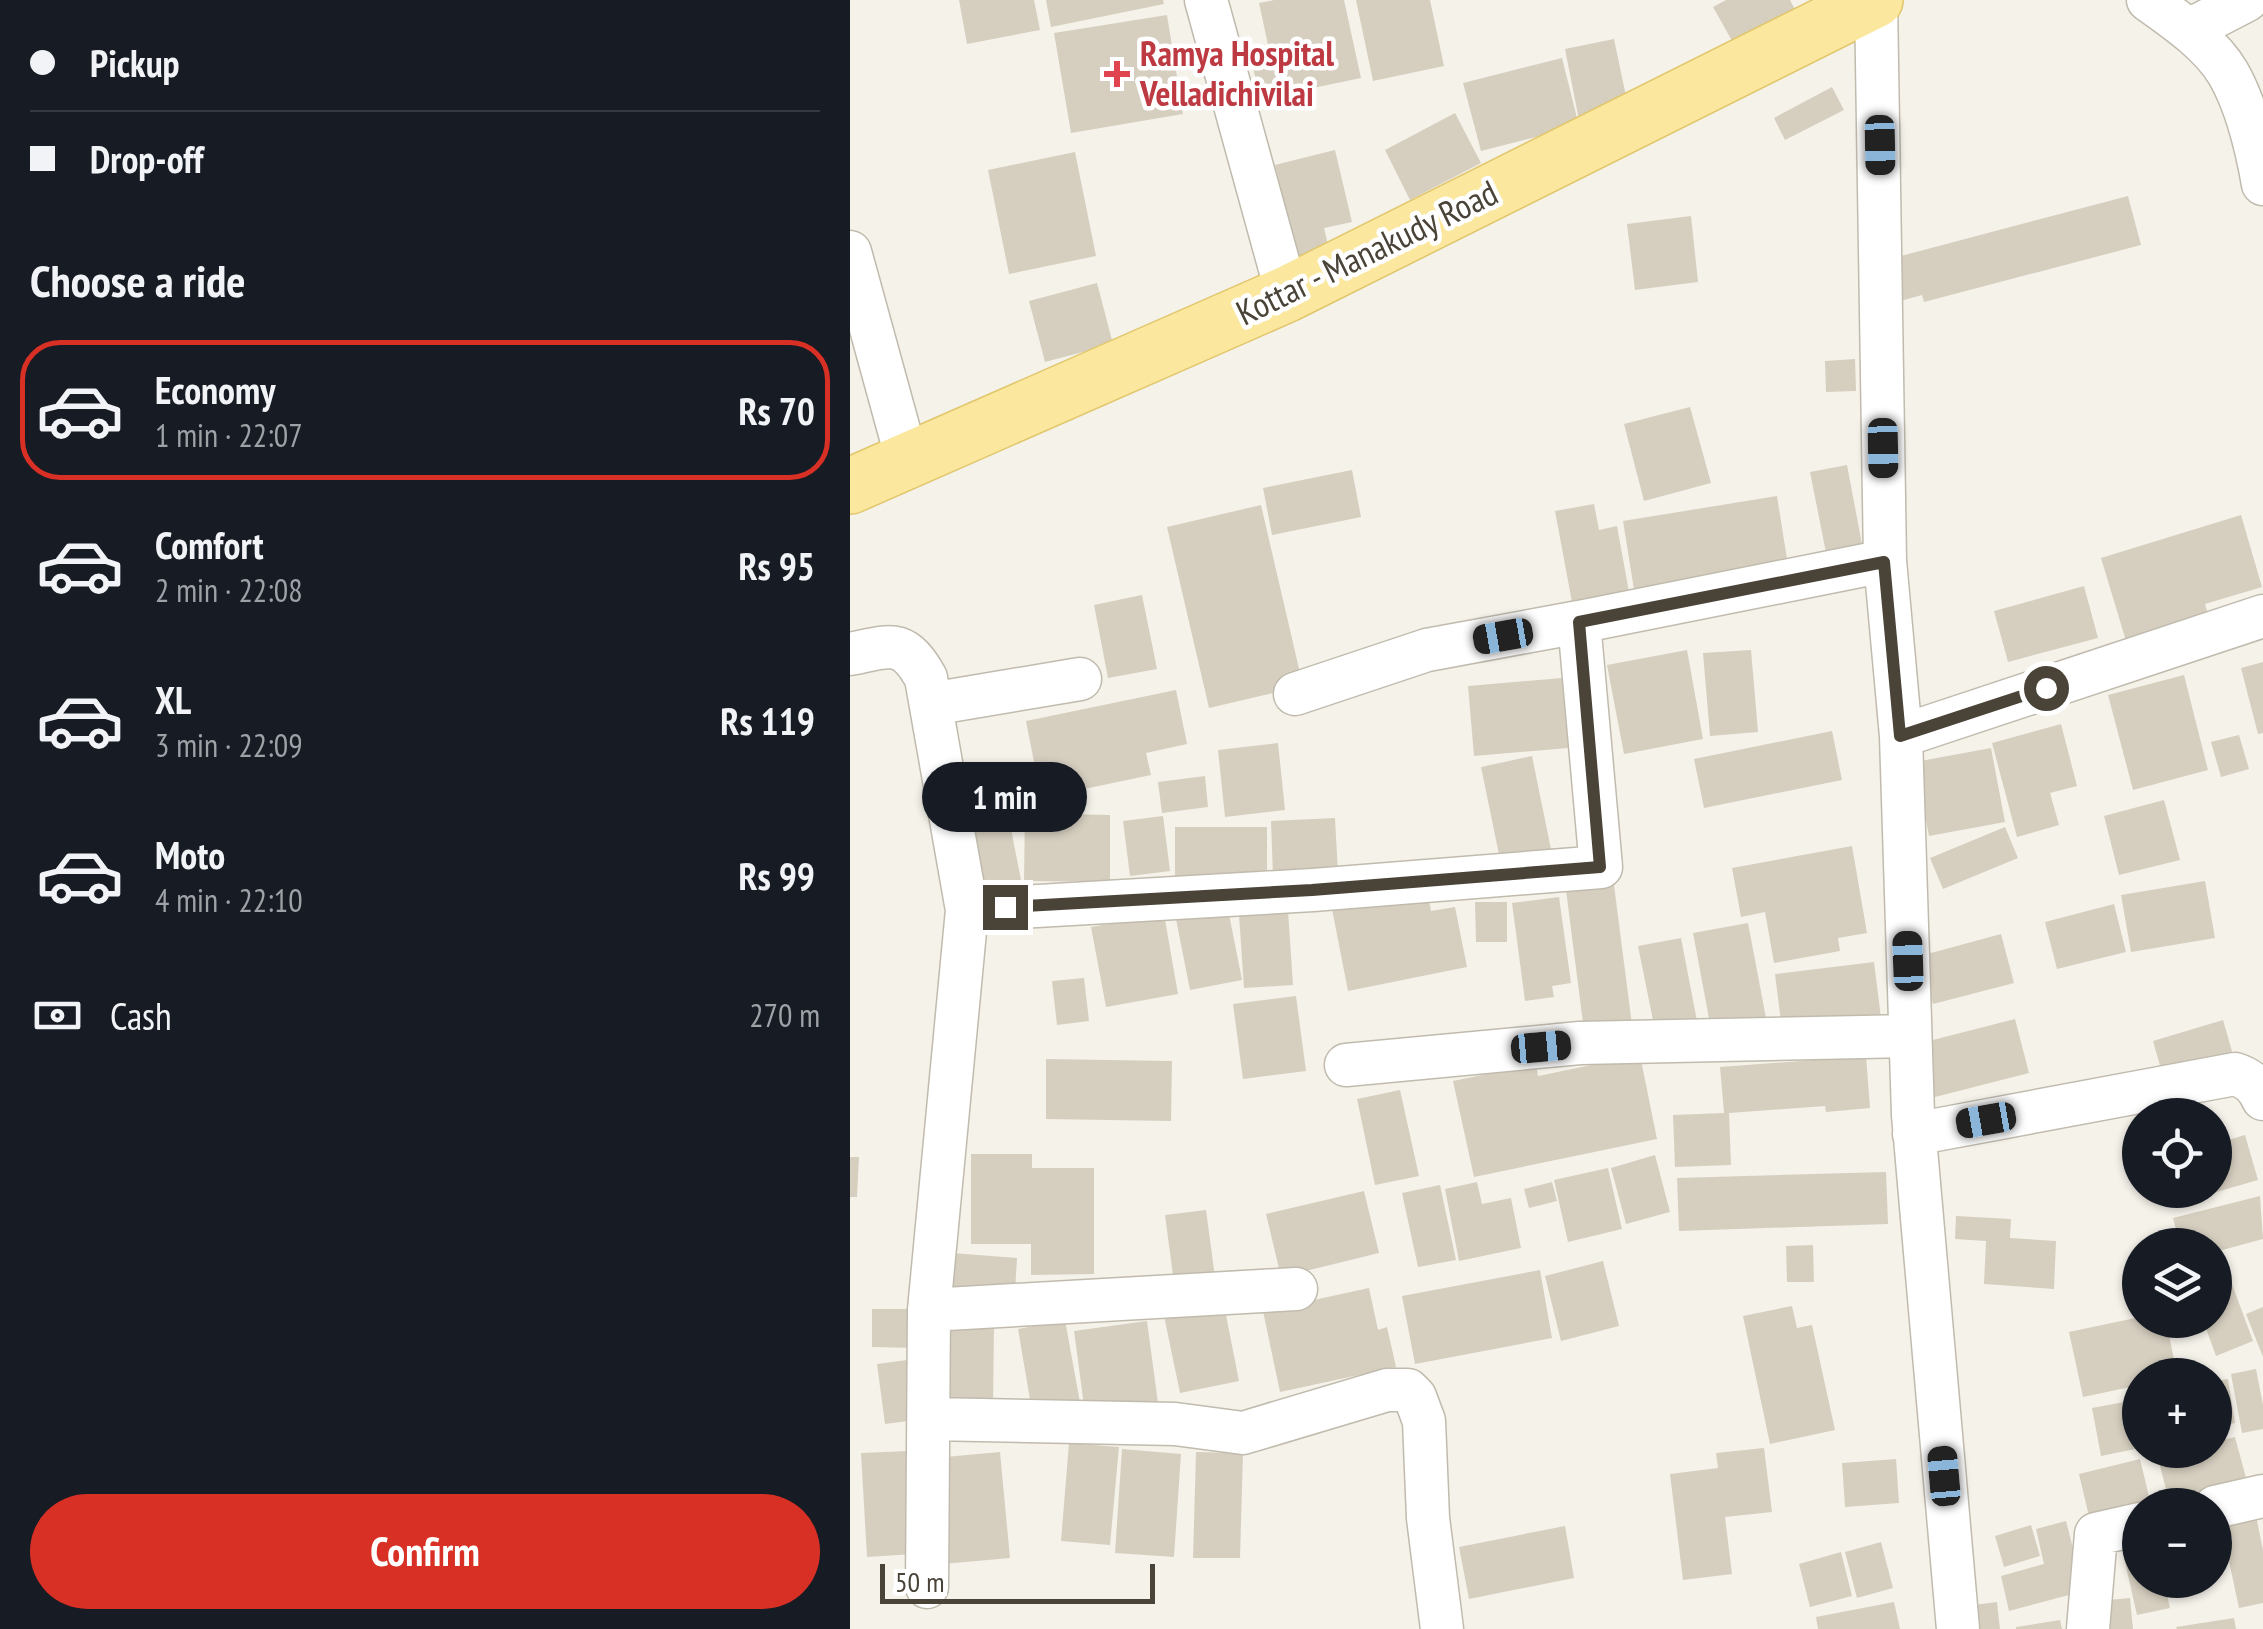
<!DOCTYPE html>
<meta charset="utf-8">
<style>
body{margin:0;font-family:"PT Sans Narrow",sans-serif;background:#242831;color:#f1f3f6;height:100vh;display:flex;flex-direction:column;font-size:38px;white-space:nowrap}
*{box-sizing:border-box;margin:0}
p{font-size:32px;color:#9ea1a6}
.icon{flex:none;width:55px;height:55px;fill:none;stroke:currentColor;stroke-width:2;stroke-linecap:round;stroke-linejoin:round}
.map{position:relative;flex:1;overflow:hidden}
.drawer{display:flex;flex-direction:column;background:#171b24;width:850px}
.drawer>*{flex:none}
.top-card{display:grid;align-content:center;height:220px;padding:0 30px;background:#171b24}
.tools{position:absolute;left:1272px;top:1098px;display:grid;gap:20px}
.tools a{display:grid;place-items:center;width:110px;height:110px;border-radius:50%;background:#171b24;box-shadow:0 2px 8px #0004;font-size:50px}
.scale{position:absolute;left:30px;bottom:25px;width:275px;box-sizing:border-box;padding-left:10px;border:5px solid #494338;border-top:0;font-size:28px;line-height:35px;white-space:nowrap;color:#494338;-webkit-text-stroke:8px #fff;paint-order:stroke}
.end{position:absolute;width:45px;height:45px;margin:-22px;border:12px solid #494338;background:#fff;box-shadow:0 0 0 5px #fff}
.from{border-radius:50%}
.bubble{position:absolute;height:70px;border-radius:35px;background:#171b24;box-shadow:0 2px 8px #0004;font-size:32px;font-weight:600;line-height:70px;text-align:center}
.car{position:absolute;width:30px;height:60px;margin:-30px -15px;border-radius:12px;box-shadow:0 0 8px 2px #0007;background:linear-gradient(#222 24%,#8ab4d8 0 40%,#222 0 76%,#8ab4d8 0 86%,#222 0)}
.top-card b{display:flex;align-items:center;gap:35px;height:95px;font-size:38px}
.top-card b+b{border-top:2px solid #363941}
.top-card i{width:25px;height:25px;background:#f1f3f6}
ul{padding:0;list-style:none}
li{display:flex;align-items:center;gap:30px;height:140px;margin:0 20px 15px;padding:0 10px;border:5px solid transparent;border-radius:40px}
li div{flex:1}
li b{display:block;font-size:38px}
li em{font-style:normal;font-weight:600}
li.selected{border-color:#d93025}
li>.icon{width:90px;height:90px;stroke-width:1.5}
h2{padding:0 30px;font-size:45px;line-height:120px}
.pay{display:flex;align-items:center;gap:25px;height:110px;padding:0 30px;font-size:38px}
.pay p{margin-inline-start:auto}
.primary-button{display:flex;gap:20px;margin-top:auto;padding:20px 30px}
.primary-button a{flex:1;height:115px;border-radius:60px;background:#d93025;color:#fff;font-size:40px;font-weight:600;line-height:115px;text-align:center}
main{display:flex;flex:1;min-height:0}
.map>svg:first-child{display:block}
.building{fill:#d6cfc0}
.lines{fill:none;stroke-linecap:round;stroke-linejoin:round}
.minor-casing{stroke:#c0bbad;stroke-width:45}
.major-casing{stroke:#e1c66c;stroke-width:58}
.minor{stroke:#fff;stroke-width:42}
.major{stroke:#fbe79d;stroke-width:55}
.route{stroke:#494338;stroke-width:12}
.health-dot{fill:#e0444e;stroke:#fff;stroke-width:4}
.labels{text-anchor:middle;stroke-width:9;stroke-linejoin:round;paint-order:stroke}
.health-label{font-size:35px;font-weight:bold;fill:#be3a42;stroke:#fff;text-anchor:start}
.street-label{font-size:35px;fill:#494338;stroke:#fff}
</style>
<main>
<section class="drawer">
<div class="top-card">
<b><i class="from"></i>Pickup</b>
<b><i></i>Drop-off</b>
</div>
<h2>Choose a ride</h2>
<ul>
<li class="selected"><svg class="icon" aria-label="car" viewBox="0 0 24 24"><path d="M5 17H2v-5l4-1 3-4h7l3 4 3 1v5h-3M9 17h6M6 11h13"/><circle cx="7" cy="17" r="2"/><circle cx="17" cy="17" r="2"/></svg><div><b>Economy</b><p>1 min · 22:07</p></div><em>Rs 70</em></li>
<li><svg class="icon" aria-label="car" viewBox="0 0 24 24"><path d="M5 17H2v-5l4-1 3-4h7l3 4 3 1v5h-3M9 17h6M6 11h13"/><circle cx="7" cy="17" r="2"/><circle cx="17" cy="17" r="2"/></svg><div><b>Comfort</b><p>2 min · 22:08</p></div><em>Rs 95</em></li>
<li><svg class="icon" aria-label="car" viewBox="0 0 24 24"><path d="M5 17H2v-5l4-1 3-4h7l3 4 3 1v5h-3M9 17h6M6 11h13"/><circle cx="7" cy="17" r="2"/><circle cx="17" cy="17" r="2"/></svg><div><b>XL</b><p>3 min · 22:09</p></div><em>Rs 119</em></li>
<li><svg class="icon" aria-label="car" viewBox="0 0 24 24"><path d="M5 17H2v-5l4-1 3-4h7l3 4 3 1v5h-3M9 17h6M6 11h13"/><circle cx="7" cy="17" r="2"/><circle cx="17" cy="17" r="2"/></svg><div><b>Moto</b><p>4 min · 22:10</p></div><em>Rs 99</em></li>
</ul>
<div class="pay"><svg class="icon" aria-label="cash" viewBox="0 0 24 24"><path d="M3 7h18v10H3z"/><circle cx="12" cy="12" r="2"/></svg>Cash<p>270 m</p></div>
<div class="primary-button"><a>Confirm</a></div>
</section>
<div class="map">
<svg width="1413" height="1629" viewBox="0 0 1413 1629">
<rect width="100%" height="100%" fill="#f5f2ea"/>
<path class="building" d="M 109,0 L 184,0 L 190,30 L 117,44 Z
M 196,0 L 313,0 L 314,4 L 201,27 Z
M 424,0 L 494,0 L 511,78 L 410,99 L 401,58 L 420,54 L 409,3 Z
M 506,0 L 580,0 L 594,66 L 523,81 Z
M 876,0 L 940,0 L 951,21 L 890,55 L 863,7 Z
M 317,15 L 333,114 L 221,133 L 204,33 Z
M 764,39 L 780,115 L 730,125 L 715,49 Z
M 712,58 L 729,126 L 631,151 L 613,83 Z
M 982,87 L 994,110 L 935,140 L 924,118 Z
M 605,113 L 631,163 L 560,200 L 535,150 Z
M 485,150 L 502,222 L 474,228 L 479,249 L 448,257 L 425,165 Z
M 225,152 L 246,256 L 159,274 L 138,170 Z
M 1278,196 L 1291,245 L 1074,302 L 1072,295 L 1043,303 L 1032,261 Z
M 841,216 L 848,282 L 785,290 L 777,224 Z
M 247,283 L 263,344 L 195,362 L 179,301 Z
M 1005,359 L 1006,391 L 976,392 L 975,361 Z
M 840,407 L 861,483 L 794,501 L 774,424 Z
M 997,465 L 1015,560 L 979,568 L 960,472 Z
M 502,470 L 511,517 L 422,535 L 413,488 Z
M 927,496 L 940,578 L 786,602 L 773,521 Z
M 744,504 L 749,530 L 767,526 L 781,603 L 724,613 L 705,511 Z
M 411,505 L 453,686 L 359,708 L 317,527 Z
M 1391,515 L 1412,587 L 1355,604 L 1359,617 L 1276,641 L 1251,558 Z
M 1234,586 L 1248,638 L 1158,662 L 1144,611 Z
M 292,595 L 307,669 L 258,678 L 244,605 Z
M 837,650 L 853,739 L 774,754 L 757,665 Z
M 901,650 L 908,732 L 860,736 L 853,653 Z
M 1413,662 L 1413,733 L 1408,734 L 1391,668 Z
M 1334,675 L 1358,770 L 1283,790 L 1258,695 Z
M 712,678 L 718,748 L 624,756 L 618,686 Z
M 326,690 L 337,744 L 296,753 L 301,775 L 191,798 L 176,721 Z
M 1211,724 L 1227,786 L 1200,793 L 1209,825 L 1167,837 L 1142,743 Z
M 982,731 L 992,780 L 854,808 L 844,759 Z
M 1389,735 L 1399,769 L 1371,777 L 1361,742 Z
M 428,743 L 435,810 L 375,817 L 368,750 Z
M 1141,748 L 1155,822 L 1079,836 L 1065,762 Z
M 682,756 L 703,859 L 652,869 L 631,767 Z
M 355,776 L 358,807 L 312,813 L 308,782 Z
M 155,798 L 171,880 L 134,887 L 117,806 Z
M 1314,800 L 1330,860 L 1269,875 L 1254,816 Z
M 175,805 L 217,806 L 217,814 L 260,815 L 260,882 L 174,881 Z
M 313,816 L 320,871 L 280,876 L 273,821 Z
M 485,818 L 488,874 L 423,877 L 421,821 Z
M 325,827 L 417,827 L 417,879 L 325,879 Z
M 1155,827 L 1168,858 L 1093,889 L 1080,858 Z
M 1002,846 L 1017,933 L 988,938 L 990,951 L 924,963 L 915,912 L 891,917 L 882,868 Z
M 1355,881 L 1365,938 L 1281,952 L 1271,895 Z
M 764,885 L 782,1025 L 734,1031 L 716,890 Z
M 577,889 L 581,911 L 605,907 L 617,967 L 498,991 L 482,909 Z
M 709,897 L 721,983 L 702,986 L 704,997 L 675,1001 L 662,903 Z
M 625,902 L 657,902 L 657,942 L 626,942 Z
M 377,904 L 392,980 L 340,990 L 325,914 Z
M 1264,904 L 1276,952 L 1207,969 L 1195,922 Z
M 438,911 L 443,985 L 394,988 L 389,915 Z
M 314,914 L 328,994 L 256,1007 L 241,927 Z
M 898,923 L 916,1018 L 861,1029 L 843,933 Z
M 1151,934 L 1164,983 L 1083,1004 L 1070,956 Z
M 831,938 L 848,1026 L 806,1035 L 788,946 Z
M 1024,962 L 1031,1018 L 932,1030 L 925,974 Z
M 234,978 L 239,1021 L 207,1025 L 202,981 Z
M 446,996 L 456,1071 L 393,1079 L 383,1004 Z
M 1165,1019 L 1179,1073 L 1085,1097 L 1071,1043 Z
M 1373,1020 L 1385,1062 L 1315,1083 L 1303,1041 Z
M 790,1055 L 807,1139 L 624,1177 L 603,1081 L 686,1064 L 688,1076 Z
M 1016,1056 L 1020,1108 L 976,1112 L 975,1106 L 879,1113 L 881,1165 L 825,1167 L 823,1115 L 874,1113 L 870,1067 Z
M 196,1059 L 322,1061 L 321,1121 L 196,1119 Z
M 550,1090 L 569,1176 L 525,1185 L 507,1099 Z
M 1395,1135 L 1408,1180 L 1325,1204 L 1321,1190 L 1365,1190 L 1365,1144 Z
M 121,1154 L 182,1154 L 182,1168 L 244,1168 L 244,1274 L 181,1275 L 181,1244 L 121,1244 Z
M 805,1155 L 820,1212 L 776,1224 L 761,1168 Z
M 0,1157 L 9,1157 L 7,1197 L 0,1197 Z
M 758,1168 L 772,1229 L 718,1242 L 704,1180 Z
M 1036,1172 L 1038,1224 L 829,1231 L 827,1178 Z
M 627,1182 L 632,1204 L 661,1198 L 671,1248 L 609,1261 L 595,1189 Z
M 702,1182 L 707,1201 L 679,1208 L 674,1189 Z
M 590,1185 L 606,1260 L 568,1267 L 552,1193 Z
M 514,1191 L 529,1253 L 431,1277 L 416,1214 Z
M 1410,1196 L 1413,1239 L 1365,1252 L 1365,1245 L 1330,1245 L 1323,1218 Z
M 356,1210 L 365,1277 L 324,1283 L 315,1215 Z
M 1106,1216 L 1161,1219 L 1160,1238 L 1206,1241 L 1204,1289 L 1134,1284 L 1136,1241 L 1105,1239 Z
M 963,1245 L 964,1282 L 937,1282 L 936,1246 Z
M 102,1253 L 167,1258 L 165,1292 L 100,1287 Z
M 753,1261 L 769,1326 L 711,1341 L 695,1276 Z
M 690,1270 L 702,1338 L 565,1364 L 552,1296 Z
M 1382,1284 L 1403,1341 L 1366,1356 L 1353,1320 L 1365,1320 L 1365,1290 Z
M 519,1288 L 528,1330 L 537,1327 L 546,1367 L 430,1392 L 413,1311 Z
M 373,1300 L 389,1381 L 330,1393 L 313,1311 Z
M 942,1306 L 947,1328 L 962,1325 L 985,1430 L 920,1444 L 893,1316 Z
M 1413,1307 L 1413,1357 L 1396,1314 Z
M 22,1309 L 66,1309 L 66,1348 L 22,1347 Z
M 1290,1317 L 1290,1320 L 1316,1320 L 1327,1375 L 1290,1375 L 1290,1385 L 1233,1397 L 1219,1332 Z
M 215,1320 L 231,1408 L 183,1417 L 168,1329 Z
M 89,1321 L 144,1323 L 143,1408 L 88,1407 Z
M 297,1321 L 308,1403 L 235,1413 L 224,1331 Z
M 57,1360 L 66,1420 L 35,1424 L 27,1364 Z
M 1406,1369 L 1413,1405 L 1413,1429 L 1392,1433 L 1381,1374 Z
M 1378,1379 L 1385,1423 L 1365,1427 L 1365,1381 Z
M 1290,1399 L 1290,1448 L 1251,1456 L 1242,1408 Z
M 1385,1437 L 1399,1489 L 1339,1505 L 1320,1505 L 1308,1458 L 1337,1450 L 1365,1450 L 1365,1442 Z
M 219,1443 L 269,1447 L 260,1545 L 211,1541 Z
M 914,1448 L 922,1512 L 875,1517 L 882,1574 L 833,1580 L 820,1474 L 868,1468 L 866,1453 Z
M 272,1449 L 331,1454 L 324,1557 L 265,1553 Z
M 58,1451 L 64,1554 L 17,1557 L 11,1453 Z
M 150,1452 L 160,1558 L 93,1564 L 84,1458 Z
M 346,1452 L 393,1453 L 390,1558 L 343,1558 Z
M 1046,1459 L 1049,1503 L 995,1507 L 992,1463 Z
M 1290,1459 L 1301,1505 L 1290,1505 L 1241,1525 L 1229,1474 Z
M 1405,1511 L 1413,1550 L 1413,1603 L 1389,1608 L 1370,1519 Z
M 1216,1521 L 1234,1591 L 1159,1611 L 1151,1576 L 1194,1564 L 1186,1529 Z
M 1181,1525 L 1190,1556 L 1154,1567 L 1145,1536 Z
M 715,1526 L 724,1578 L 619,1599 L 609,1547 Z
M 1290,1531 L 1290,1580 L 1314,1580 L 1320,1608 L 1287,1615 L 1269,1536 Z
M 1031,1542 L 1043,1588 L 1007,1598 L 995,1552 Z
M 991,1552 L 1002,1596 L 960,1607 L 949,1564 Z
M 1280,1598 L 1283,1629 L 1251,1629 L 1248,1601 Z
M 1044,1602 L 1050,1629 L 968,1629 L 966,1617 Z
M 1147,1602 L 1150,1629 L 1111,1629 L 1108,1607 Z
M 1384,1618 L 1386,1629 L 1327,1629 L 1326,1627 Z
M 1210,1620 L 1212,1629 L 1166,1629 L 1166,1627 Z"/>
<g class="lines">
<g class="minor-casing">
<path id="minor" d="M 356,0 L 437,294
M 1026,0 L 1035,561 L 1051,736 L 1063,1115 L 1108,1629
M 1298,0 C 1326,20 1360,43 1378,73 C 1396,104 1407,150 1413,184
M 1339,30 L 1397,0
M 0,252 L 58,463
M 0,654 C 40,646 53,637 76,678 L 117,910 L 79,1310 L 77,1587
M 445,694 L 577,650 L 729,622
M 81,704 L 230,679
M 1051,736 L 1413,616
M 117,910 L 463,890 L 751,867 L 729,622 L 1035,561
M 496,1065 L 730,1043 L 1060,1036
M 1064,1134 L 1385,1074 C 1400,1079 1407,1086 1413,1099
M 79,1310 L 446,1289
M 79,1419 L 325,1424 L 393,1433 L 537,1390 L 558,1390 L 565,1397 L 574,1421 L 578,1518 L 592,1629
M 1365,1507 L 1413,1496
M 1238,1629 L 1246,1534 L 1290,1524"/>
</g>
<g class="major-casing">
<path id="major" d="M 0,486 L 437,294 L 1025,0"/>
</g>
<use href="#minor" class="minor"/>
<use href="#major" class="major"/>
</g>
<g class="lines">
<path class="route" d="M 155,907 L 462,890 L 750,867 L 729,622 L 1034,562 L 1050,736 L 1196,688"/>
</g>
<path class="health-dot" d="M262 59h10v10h10v10h-10v10h-10v-10h-10v-10h10z"/>
<g class="labels">
<g class="health-label">
<text x="290" y="66">Ramya Hospital<tspan x="290" dy="40">Velladichivilai</tspan></text>
</g>
<g class="street-label">
<text transform="translate(517 253) rotate(-26)" y="12">Kottar - Manakudy Road</text>
</g>
</g>
</svg>
<div class="tools">
<a><svg class="icon" aria-label="locate" viewBox="0 0 24 24"><circle cx="12" cy="12" r="6"/><path d="M12 2v4M12 18v4M2 12h4M18 12h4"/></svg></a>
<a><svg class="icon" aria-label="layers" viewBox="0 0 24 24"><path d="M12 4l9 5-9 5-9-5zM3 14l9 5 9-5"/></svg></a>
<a>+</a>
<a>−</a>
</div>
<div class="scale">50 m</div>
<i class="end from" style="left:1196px;top:688px"></i>
<i class="end" style="left:155px;top:907px"></i>
<div class="bubble" style="left:72px;top:762px;width:165px">1 min</div>
<i class="car" style="left:1030px;top:145px;rotate:179deg"></i>
<i class="car" style="left:1033px;top:448px;rotate:179deg"></i>
<i class="car" style="left:653px;top:636px;rotate:260deg"></i>
<i class="car" style="left:1058px;top:961px;rotate:358deg"></i>
<i class="car" style="left:691px;top:1047px;rotate:85deg"></i>
<i class="car" style="left:1136px;top:1120px;rotate:260deg"></i>
<i class="car" style="left:1094px;top:1476px;rotate:355deg"></i>
</div>
</main>
